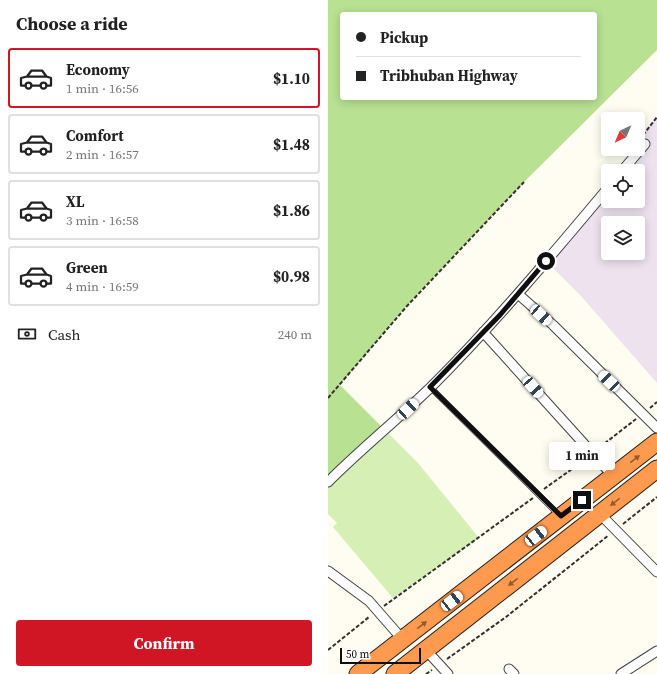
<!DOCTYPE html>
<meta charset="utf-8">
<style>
body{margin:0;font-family:"Source Serif 4",serif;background:#f2f2f2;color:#222;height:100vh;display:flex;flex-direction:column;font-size:15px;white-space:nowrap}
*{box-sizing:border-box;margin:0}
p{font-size:13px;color:#767676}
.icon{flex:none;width:22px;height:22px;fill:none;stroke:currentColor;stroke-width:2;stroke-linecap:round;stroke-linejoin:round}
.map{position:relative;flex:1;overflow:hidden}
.drawer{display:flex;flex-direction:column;background:#fff;width:328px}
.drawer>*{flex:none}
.top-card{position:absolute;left:12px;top:12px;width:257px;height:88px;border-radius:4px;box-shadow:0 2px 10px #0003;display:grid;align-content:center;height:88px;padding:0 16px;background:#fff}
.needle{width:26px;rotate:224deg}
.controls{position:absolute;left:273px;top:112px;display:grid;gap:8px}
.controls a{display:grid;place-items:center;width:44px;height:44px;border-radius:4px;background:#fff;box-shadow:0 2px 10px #0003;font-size:20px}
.scale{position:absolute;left:12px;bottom:10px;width:81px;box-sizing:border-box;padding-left:4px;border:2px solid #0f0f0f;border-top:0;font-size:11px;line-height:14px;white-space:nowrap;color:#0f0f0f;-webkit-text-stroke:3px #fff;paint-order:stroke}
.end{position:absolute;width:18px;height:18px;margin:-9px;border:5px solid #0f0f0f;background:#fff;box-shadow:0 0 0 2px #fff}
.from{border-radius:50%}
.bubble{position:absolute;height:28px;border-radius:4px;background:#fff;box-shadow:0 2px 10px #0003;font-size:13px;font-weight:700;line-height:28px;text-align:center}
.car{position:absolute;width:12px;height:24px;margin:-12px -6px;border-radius:5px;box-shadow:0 0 3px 1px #0007;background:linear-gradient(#fff 24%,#345 0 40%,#fff 0 76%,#345 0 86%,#fff 0)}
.top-card b{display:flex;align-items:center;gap:14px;height:38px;font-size:15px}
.top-card b+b{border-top:1px solid #e0e0e0}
.top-card i{width:10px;height:10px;background:#222}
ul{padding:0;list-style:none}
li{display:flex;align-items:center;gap:12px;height:60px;margin:0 8px 6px;padding:0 8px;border:2px solid #e0e0e0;border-radius:4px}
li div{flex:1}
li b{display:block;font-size:15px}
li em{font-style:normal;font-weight:700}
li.current{border-color:#d01624}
li>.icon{width:36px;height:36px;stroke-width:1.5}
h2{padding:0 16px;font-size:18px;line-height:48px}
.pay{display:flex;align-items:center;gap:10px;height:44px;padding:0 16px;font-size:15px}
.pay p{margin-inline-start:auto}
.cta{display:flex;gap:8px;margin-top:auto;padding:8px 16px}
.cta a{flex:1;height:46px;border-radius:4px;background:#d01624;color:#fff;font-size:16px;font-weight:700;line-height:46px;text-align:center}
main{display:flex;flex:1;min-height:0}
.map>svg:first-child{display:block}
.industrial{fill:#ede2ee;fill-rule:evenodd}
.green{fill:#d5efb5}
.forest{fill:#b8e192;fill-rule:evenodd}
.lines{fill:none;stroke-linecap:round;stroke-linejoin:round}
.lane-casing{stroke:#424242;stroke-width:6}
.street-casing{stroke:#424242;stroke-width:11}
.highway-casing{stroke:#202020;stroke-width:19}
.path{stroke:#313131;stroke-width:2;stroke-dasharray:4 2;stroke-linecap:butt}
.lane{stroke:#fff;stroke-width:4.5}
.street{stroke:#fff;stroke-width:9}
.highway{stroke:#ff9a4f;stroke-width:17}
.oneway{fill:#935b32}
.route{stroke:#0f0f0f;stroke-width:5}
</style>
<main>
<section class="drawer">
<h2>Choose a ride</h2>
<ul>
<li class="current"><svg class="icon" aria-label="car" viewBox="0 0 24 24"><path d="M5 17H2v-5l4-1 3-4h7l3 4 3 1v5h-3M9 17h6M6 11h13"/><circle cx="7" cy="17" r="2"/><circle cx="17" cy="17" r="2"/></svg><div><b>Economy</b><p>1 min · 16:56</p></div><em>$1.10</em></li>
<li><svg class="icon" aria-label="car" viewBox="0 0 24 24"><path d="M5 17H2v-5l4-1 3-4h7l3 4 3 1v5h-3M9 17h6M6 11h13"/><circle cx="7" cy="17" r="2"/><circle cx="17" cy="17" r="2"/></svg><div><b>Comfort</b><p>2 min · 16:57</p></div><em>$1.48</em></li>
<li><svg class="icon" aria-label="car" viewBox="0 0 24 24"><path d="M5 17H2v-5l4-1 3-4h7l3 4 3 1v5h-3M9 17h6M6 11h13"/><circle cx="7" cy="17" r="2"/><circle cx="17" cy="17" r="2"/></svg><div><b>XL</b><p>3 min · 16:58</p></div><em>$1.86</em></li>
<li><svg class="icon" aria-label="car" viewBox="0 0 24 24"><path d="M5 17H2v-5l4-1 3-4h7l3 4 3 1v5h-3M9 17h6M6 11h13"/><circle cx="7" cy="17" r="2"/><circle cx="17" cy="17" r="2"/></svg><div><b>Green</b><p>4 min · 16:59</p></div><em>$0.98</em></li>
</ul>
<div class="pay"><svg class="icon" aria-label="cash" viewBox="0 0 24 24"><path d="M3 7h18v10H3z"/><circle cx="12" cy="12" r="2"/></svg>Cash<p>240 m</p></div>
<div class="cta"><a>Confirm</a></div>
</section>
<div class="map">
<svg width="329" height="674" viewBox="0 0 329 674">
<rect width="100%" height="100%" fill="#fffcf1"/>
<path class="industrial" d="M 329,117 L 329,383 L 253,296 L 218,261 L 280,188 L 280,201 L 310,201 L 310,171 L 294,171 L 317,144 L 315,134 ZM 280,223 L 310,223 L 310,253 L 280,253 Z"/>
<path class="green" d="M 57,430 L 90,463 L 151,538 L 65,598 L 5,527 L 9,523 L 0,514 L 0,482 Z"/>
<path class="forest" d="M 0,0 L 329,0 L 329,50 L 196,182 L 80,304 L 12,385 L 57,430 L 0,482 ZM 14,14 L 267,14 L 267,98 L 14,98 Z"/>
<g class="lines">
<g class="lane-casing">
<path id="lane" d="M 102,387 L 230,514"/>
</g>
<g class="street-casing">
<path id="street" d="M 294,171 L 317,144
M 190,294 L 225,325 L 329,428
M 155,332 L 285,476
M 0,482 C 33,449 69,420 103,387 C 166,324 223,256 280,188
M 272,514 L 329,572
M 0,571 L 41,601 L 75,640
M 98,650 L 120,674
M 181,669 L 186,674
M 293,674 L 329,651"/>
</g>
<g class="highway-casing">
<path id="highway" d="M 30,674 L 329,442
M 67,674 L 329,469"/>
</g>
<path class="path" d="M 315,135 L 329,117
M 0,398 L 79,306 L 196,182
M 322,408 L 329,402
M 272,447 L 308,419
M 216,489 L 258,459
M 295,524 L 329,497
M 56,606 L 205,498
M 0,650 L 41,617
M 119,659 L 178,617 L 281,535
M 98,674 L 104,670"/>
<use href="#lane" class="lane"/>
<use href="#street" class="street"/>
<use href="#highway" class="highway"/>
</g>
<defs><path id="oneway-solid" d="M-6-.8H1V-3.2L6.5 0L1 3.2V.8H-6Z"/></defs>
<g class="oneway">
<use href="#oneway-solid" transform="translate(307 459) rotate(-38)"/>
<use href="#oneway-solid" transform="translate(287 502) rotate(142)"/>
<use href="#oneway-solid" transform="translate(185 582) rotate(142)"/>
<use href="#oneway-solid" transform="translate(94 625) rotate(-38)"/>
</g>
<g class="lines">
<path class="route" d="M 218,261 L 172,315 L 102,387 L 233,516 L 254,500"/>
</g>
</svg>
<div class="controls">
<a><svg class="needle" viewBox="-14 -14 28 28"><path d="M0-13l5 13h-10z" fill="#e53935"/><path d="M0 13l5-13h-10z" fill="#767676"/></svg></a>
<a><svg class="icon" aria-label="locate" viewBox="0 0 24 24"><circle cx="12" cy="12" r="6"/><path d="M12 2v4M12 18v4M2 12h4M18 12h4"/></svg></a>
<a><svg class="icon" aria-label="layers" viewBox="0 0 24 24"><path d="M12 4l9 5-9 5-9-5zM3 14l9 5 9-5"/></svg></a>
</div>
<div class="scale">50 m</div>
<i class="end from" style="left:218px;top:261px"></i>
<i class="end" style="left:254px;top:500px"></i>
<div class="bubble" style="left:221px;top:442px;width:66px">1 min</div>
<i class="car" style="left:213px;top:315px;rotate:132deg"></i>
<i class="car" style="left:281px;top:381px;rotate:314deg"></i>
<i class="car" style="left:205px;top:387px;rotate:138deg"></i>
<i class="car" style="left:80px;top:409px;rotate:47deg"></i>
<i class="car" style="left:208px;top:536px;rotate:52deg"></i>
<i class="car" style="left:124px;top:601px;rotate:52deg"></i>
<div class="top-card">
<b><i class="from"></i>Pickup</b>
<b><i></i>Tribhuban Highway</b>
</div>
</div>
</main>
